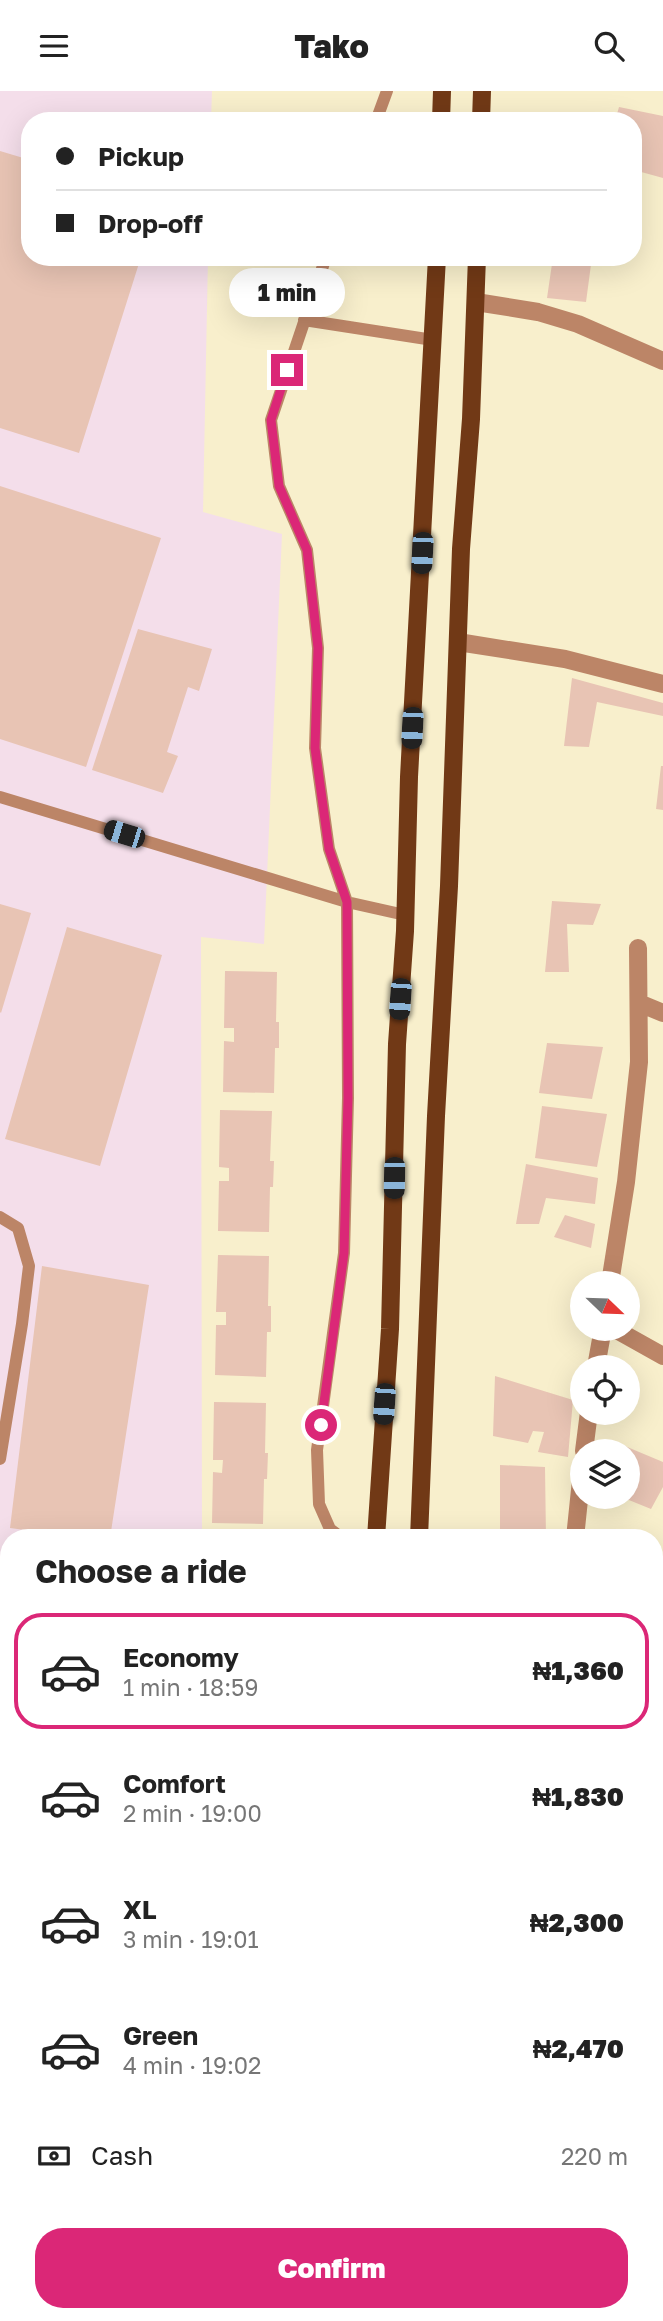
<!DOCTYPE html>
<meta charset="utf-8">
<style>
body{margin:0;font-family:"Golos Text",sans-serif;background:#f2f2f2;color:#222;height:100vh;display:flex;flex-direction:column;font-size:26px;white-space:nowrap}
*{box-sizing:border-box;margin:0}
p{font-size:23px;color:#767676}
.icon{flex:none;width:38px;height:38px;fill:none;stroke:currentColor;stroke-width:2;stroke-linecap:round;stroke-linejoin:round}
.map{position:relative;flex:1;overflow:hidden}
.sheet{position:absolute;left:0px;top:1438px;width:663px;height:793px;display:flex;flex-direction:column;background:#fff;border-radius:28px 28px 0 0;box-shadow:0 7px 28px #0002}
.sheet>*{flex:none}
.top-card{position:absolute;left:21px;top:21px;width:621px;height:154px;border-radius:28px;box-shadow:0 7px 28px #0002;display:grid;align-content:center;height:154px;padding:0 35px;background:#fff}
.needle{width:46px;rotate:113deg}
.tools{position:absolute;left:570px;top:1180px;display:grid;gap:14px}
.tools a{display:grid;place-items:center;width:70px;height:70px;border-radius:50%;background:#fff;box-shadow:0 7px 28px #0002;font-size:35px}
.end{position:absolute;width:32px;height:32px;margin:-16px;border:9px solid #db2777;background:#fff;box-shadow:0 0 0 4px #fff}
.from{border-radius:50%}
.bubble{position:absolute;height:49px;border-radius:24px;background:#fff;box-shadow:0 7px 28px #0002;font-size:23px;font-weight:800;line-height:49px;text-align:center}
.car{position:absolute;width:21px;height:42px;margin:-21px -10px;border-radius:9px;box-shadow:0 0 5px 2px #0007;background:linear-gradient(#222 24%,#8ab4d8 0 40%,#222 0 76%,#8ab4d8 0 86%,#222 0)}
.top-card b{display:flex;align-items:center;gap:24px;height:66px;font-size:26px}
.top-card b+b{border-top:2px solid #e0e0e0}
.top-card i{width:18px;height:18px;background:#222}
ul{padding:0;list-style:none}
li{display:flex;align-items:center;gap:21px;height:116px;margin:0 14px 10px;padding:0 21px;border:4px solid transparent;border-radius:28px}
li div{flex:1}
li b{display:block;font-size:26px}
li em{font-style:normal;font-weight:800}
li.on{border-color:#db2777}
li>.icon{width:63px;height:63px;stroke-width:1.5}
h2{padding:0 35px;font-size:32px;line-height:84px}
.pay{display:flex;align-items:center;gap:18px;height:77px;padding:0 35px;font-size:26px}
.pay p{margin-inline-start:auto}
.primary-button{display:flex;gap:14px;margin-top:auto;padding:14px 35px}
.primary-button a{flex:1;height:80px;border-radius:28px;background:#db2777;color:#fff;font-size:28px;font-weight:800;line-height:80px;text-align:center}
header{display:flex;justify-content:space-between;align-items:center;height:91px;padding:0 35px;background:#fff;font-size:32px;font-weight:800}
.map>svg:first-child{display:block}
.industrial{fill:#f4deea}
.building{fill:#e8c4b4}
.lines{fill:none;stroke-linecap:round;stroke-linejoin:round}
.service{stroke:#bc8567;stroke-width:12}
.minor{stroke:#bc8567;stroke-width:18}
.primary{stroke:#713916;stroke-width:18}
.route{stroke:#db2777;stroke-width:9}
</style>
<header><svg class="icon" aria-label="menu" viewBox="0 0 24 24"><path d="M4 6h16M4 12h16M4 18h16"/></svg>Tako<svg class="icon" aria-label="search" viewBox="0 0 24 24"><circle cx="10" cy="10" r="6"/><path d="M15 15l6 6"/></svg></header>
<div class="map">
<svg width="663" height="2230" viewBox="0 0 663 2230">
<rect width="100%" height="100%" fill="#f8efcc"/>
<path class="industrial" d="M 0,0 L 212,0 L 211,30 L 30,30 L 30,166 L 208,166 L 203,421 L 282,443 L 264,853 L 201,846 L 202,1447 L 9,1447 L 9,2222 L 237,2222 L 238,2230 L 0,2230 Z"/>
<path class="building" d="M 619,16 L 663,25 L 663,87 L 634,79 L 634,30 L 615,30 Z
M 0,60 L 30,69 L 30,166 L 141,166 L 79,362 L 0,337 Z
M 553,166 L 592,166 L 586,211 L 547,207 Z
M 0,395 L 161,447 L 86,676 L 0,648 Z
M 138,538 L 212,558 L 199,600 L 188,596 L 167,661 L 178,665 L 163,702 L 92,679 Z
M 572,587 L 663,612 L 663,625 L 597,611 L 589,656 L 564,655 Z
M 661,675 L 663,675 L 663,719 L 656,718 Z
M 552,810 L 601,813 L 593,834 L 567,833 L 569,881 L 545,881 Z
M 0,813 L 31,822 L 1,922 L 0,921 Z
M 67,836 L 162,864 L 100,1075 L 5,1048 Z
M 225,880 L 277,881 L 276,931 L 279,931 L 279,957 L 275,957 L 274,1002 L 223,1001 L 224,950 L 234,951 L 234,937 L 224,937 Z
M 547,952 L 603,956 L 592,1008 L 539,1002 Z
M 542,1015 L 607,1023 L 597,1076 L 535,1067 Z
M 220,1019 L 272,1020 L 270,1070 L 274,1070 L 273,1096 L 270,1096 L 269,1141 L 218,1140 L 219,1090 L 229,1090 L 229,1077 L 219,1076 Z
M 526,1073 L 598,1087 L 595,1113 L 546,1107 L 539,1133 L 516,1133 Z
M 565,1124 L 595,1133 L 591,1157 L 554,1146 Z
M 218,1164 L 269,1165 L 268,1215 L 271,1215 L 271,1241 L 267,1241 L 266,1286 L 215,1284 L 216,1234 L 226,1234 L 226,1221 L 216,1221 Z
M 42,1175 L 149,1194 L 110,1447 L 84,1447 L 10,1437 Z
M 495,1285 L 573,1309 L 568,1366 L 538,1361 L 544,1341 L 533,1340 L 528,1352 L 493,1345 Z
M 214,1311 L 266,1312 L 265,1362 L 268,1362 L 267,1388 L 264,1388 L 263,1433 L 212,1432 L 213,1381 L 222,1382 L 223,1369 L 213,1369 Z
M 620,1353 L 663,1371 L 663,1396 L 651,1418 L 619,1405 L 628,1405 L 628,1360 L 618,1360 Z
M 500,1374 L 545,1376 L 546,1447 L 500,1447 Z"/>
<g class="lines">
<path class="service" d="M 376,30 L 387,0
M 326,166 L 271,329 L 279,395 L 307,459 L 318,557 L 315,657 L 329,758 L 347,811 L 348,1007 L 344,1162 L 317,1359 L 319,1413 L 330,1438 L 342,1447
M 304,229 L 433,249
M 0,706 L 347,811 L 405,824
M 0,1126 L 18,1137 L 29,1175 L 22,1233 L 0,1368
M 0,1587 L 9,1548
M 0,1657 L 9,1659"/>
<path class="minor" d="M 476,211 L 538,221 L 578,233 L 663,270
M 458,551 L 565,568 L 663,593
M 639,912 L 663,922
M 610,1192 L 626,1091 L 639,971 L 638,857
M 613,1237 L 663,1265
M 596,1276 L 603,1237
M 584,1360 L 589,1321
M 575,1447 L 583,1370
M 654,1493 L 663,1497
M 654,1748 L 663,1752
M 654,1897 L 663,1901"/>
<path class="primary" d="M 441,30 L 442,0
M 481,30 L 482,0
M 376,1447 L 390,1238 L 397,953 L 405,840 L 409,686 L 437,166
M 419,1447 L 436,1025 L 449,795 L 461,458 L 471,328 L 477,166
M 388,2222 L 389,2230
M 437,2222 L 438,2230"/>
</g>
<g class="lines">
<path class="route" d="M 287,279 L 271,329 L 279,395 L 307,459 L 318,557 L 315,657 L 329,758 L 347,811 L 348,1007 L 344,1162 L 321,1334"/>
</g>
</svg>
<div class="tools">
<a><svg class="needle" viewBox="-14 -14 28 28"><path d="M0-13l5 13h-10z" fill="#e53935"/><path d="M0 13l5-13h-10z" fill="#767676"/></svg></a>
<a><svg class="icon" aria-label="locate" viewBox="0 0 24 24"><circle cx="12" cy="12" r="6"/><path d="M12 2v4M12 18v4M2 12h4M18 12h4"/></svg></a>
<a><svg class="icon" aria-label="layers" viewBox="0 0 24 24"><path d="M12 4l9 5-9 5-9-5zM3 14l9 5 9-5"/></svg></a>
</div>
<i class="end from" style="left:321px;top:1334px"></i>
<i class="end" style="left:287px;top:279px"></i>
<div class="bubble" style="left:229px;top:177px;width:116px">1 min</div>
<i class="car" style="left:422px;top:462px;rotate:183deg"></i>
<i class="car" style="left:412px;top:637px;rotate:183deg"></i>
<i class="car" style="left:124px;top:743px;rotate:287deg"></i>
<i class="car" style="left:400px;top:908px;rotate:184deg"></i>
<i class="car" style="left:394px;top:1087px;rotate:181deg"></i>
<i class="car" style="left:384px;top:1313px;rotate:184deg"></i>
<div class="top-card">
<b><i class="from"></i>Pickup</b>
<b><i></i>Drop-off</b>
</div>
<section class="sheet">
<h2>Choose a ride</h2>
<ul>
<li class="on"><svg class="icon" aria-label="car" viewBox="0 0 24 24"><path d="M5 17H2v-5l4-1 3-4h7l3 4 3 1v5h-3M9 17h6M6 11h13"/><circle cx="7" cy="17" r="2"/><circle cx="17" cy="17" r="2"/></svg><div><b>Economy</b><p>1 min · 18:59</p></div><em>₦1,360</em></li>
<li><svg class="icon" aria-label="car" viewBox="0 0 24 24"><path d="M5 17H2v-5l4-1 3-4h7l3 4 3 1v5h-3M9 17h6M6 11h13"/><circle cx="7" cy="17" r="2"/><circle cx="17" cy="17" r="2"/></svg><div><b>Comfort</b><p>2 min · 19:00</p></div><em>₦1,830</em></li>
<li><svg class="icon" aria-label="car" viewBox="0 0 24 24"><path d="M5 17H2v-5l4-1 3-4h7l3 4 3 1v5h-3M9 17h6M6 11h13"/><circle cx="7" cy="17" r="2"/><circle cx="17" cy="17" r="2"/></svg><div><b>XL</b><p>3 min · 19:01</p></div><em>₦2,300</em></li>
<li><svg class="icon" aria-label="car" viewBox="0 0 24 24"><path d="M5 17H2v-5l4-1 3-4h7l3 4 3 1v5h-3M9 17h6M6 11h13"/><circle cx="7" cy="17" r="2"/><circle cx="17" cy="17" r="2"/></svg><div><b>Green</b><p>4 min · 19:02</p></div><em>₦2,470</em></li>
</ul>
<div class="pay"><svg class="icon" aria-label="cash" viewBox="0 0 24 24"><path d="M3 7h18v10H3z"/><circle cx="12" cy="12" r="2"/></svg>Cash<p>220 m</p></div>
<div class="primary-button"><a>Confirm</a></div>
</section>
</div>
